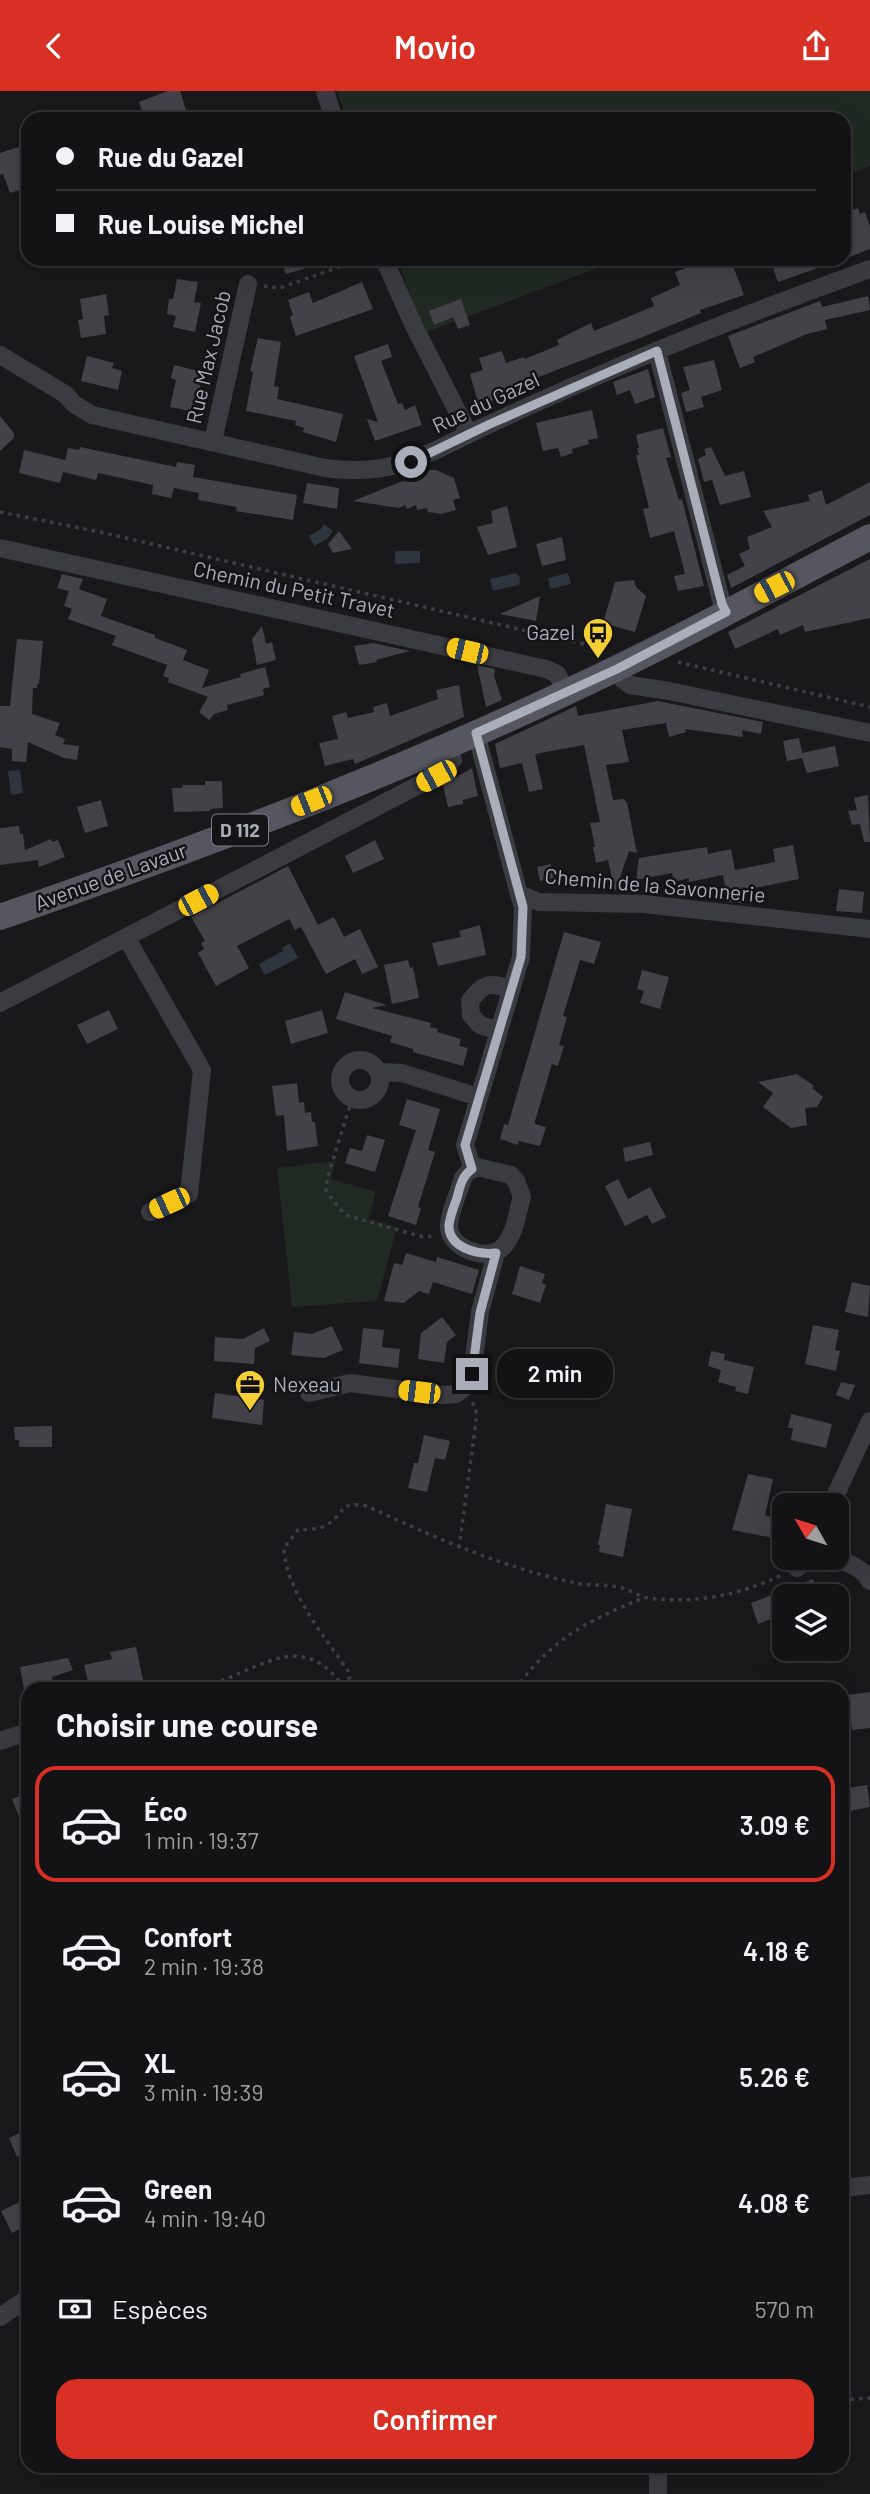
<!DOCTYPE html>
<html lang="fr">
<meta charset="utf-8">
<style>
body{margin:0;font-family:Barlow,sans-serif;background:#202022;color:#f1f3f6;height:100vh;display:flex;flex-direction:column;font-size:26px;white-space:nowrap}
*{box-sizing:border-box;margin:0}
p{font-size:23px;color:#9d9ea0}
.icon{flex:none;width:38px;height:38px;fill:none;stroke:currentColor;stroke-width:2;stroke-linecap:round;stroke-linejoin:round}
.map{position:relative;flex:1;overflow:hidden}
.sheet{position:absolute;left:21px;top:1591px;width:828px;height:791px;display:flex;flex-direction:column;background:#131214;border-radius:21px;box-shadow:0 7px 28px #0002,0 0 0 2px #323234}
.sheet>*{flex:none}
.top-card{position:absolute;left:21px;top:21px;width:830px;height:154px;border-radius:21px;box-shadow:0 7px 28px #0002,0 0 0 2px #323234;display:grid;align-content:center;height:154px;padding:0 35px;background:#131214}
.needle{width:46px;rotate:309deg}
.fabs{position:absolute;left:772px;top:1402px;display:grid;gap:14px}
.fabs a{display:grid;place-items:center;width:77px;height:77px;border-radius:14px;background:#131214;box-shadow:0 7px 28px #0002,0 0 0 2px #323234;font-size:35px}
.end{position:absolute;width:32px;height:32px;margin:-16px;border:9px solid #aaadba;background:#111;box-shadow:0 0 0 4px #111}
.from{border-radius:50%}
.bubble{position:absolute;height:49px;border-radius:21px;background:#131214;box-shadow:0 7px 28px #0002,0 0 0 2px #323234;font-size:23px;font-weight:600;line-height:49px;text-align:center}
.car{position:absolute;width:21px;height:42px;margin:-21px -10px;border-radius:9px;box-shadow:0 0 5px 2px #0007;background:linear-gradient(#f5c518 24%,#345 0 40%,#f5c518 0 76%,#345 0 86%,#f5c518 0)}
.top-card b{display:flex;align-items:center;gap:24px;height:66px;font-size:26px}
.top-card b+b{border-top:2px solid #323234}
.top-card i{width:18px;height:18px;background:#f1f3f6}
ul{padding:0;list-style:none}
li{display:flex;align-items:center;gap:21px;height:116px;margin:0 14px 10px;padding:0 21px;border:4px solid transparent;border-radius:21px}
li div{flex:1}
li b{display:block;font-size:26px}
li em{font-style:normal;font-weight:600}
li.selected{border-color:#d93025}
li>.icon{width:63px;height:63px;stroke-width:1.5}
h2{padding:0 35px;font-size:32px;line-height:84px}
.pay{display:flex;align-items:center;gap:18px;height:77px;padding:0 35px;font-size:26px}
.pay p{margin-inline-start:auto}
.action{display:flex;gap:14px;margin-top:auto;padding:14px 35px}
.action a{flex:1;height:80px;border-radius:21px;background:#d93025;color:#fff;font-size:28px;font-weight:600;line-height:80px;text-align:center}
header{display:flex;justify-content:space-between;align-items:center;height:91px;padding:0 35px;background:#d93025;color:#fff;font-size:32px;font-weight:600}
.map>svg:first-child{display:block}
.green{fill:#202922}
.water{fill:#2e353f}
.building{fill:#434248}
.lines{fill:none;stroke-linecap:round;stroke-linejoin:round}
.path{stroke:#3f4047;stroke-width:3.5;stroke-dasharray:3.5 5;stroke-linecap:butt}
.minor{stroke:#3b3b42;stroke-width:18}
.primary{stroke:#55565f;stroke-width:26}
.route{stroke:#aaadba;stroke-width:9}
.labels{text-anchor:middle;stroke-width:5;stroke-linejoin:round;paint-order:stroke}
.shield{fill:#141316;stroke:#7d7f89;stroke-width:2}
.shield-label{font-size:19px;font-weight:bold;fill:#aaadba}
.street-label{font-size:21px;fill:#aaadba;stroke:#141316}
.poi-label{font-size:21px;fill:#aaadba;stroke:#141316;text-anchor:end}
</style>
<header><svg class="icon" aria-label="back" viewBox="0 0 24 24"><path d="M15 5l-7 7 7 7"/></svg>Movio<svg class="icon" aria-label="share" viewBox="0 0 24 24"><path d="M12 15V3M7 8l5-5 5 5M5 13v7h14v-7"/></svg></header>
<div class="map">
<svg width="870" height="2403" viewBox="0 0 870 2403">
<rect width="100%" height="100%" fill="#19181b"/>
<path class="green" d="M 337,0 L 870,0 L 870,75 L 844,85 L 844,28 L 347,28 Z
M 397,168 L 622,168 L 424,242 Z
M 335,1070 L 331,1088 L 376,1101 L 369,1128 L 397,1136 L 377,1210 L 292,1216 L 277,1077 Z"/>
<path class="water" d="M 324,433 L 333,440 L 327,448 L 314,455 L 309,445 L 321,438 Z
M 395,460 L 420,460 L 420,472 L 395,473 Z
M 516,482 L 520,486 L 519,494 L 493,500 L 490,488 Z
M 568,482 L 571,493 L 550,498 L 548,487 Z
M 20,679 L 23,702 L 11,704 L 8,680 Z
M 290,852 L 298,867 L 265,884 L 259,873 L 283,860 L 282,857 Z"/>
<path class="building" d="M 168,0 L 180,0 L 186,19 L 160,28 L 144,28 L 139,11 Z
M 28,53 L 28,90 L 21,92 L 23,98 L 10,102 L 3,83 L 0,84 L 0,62 Z
M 858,117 L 860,123 L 865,121 L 870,136 L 870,158 L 844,168 L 844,143 L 852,140 L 845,122 Z
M 281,168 L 323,168 L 323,172 L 286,183 Z
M 711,168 L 714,176 L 731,169 L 744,204 L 700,219 L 701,222 L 640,247 L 502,300 L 503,305 L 479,315 L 470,283 L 483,279 L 479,267 L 502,260 L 506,272 L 524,266 L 525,268 L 559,254 L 557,249 L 591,232 L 594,240 L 654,215 L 651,207 L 680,194 L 675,181 Z
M 770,168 L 837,168 L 838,170 L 778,191 Z
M 177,188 L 198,191 L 194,211 L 201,212 L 195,241 L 173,236 L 176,225 L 167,223 L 169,208 L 173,208 Z
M 362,191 L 373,218 L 296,245 L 290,226 L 293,224 L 288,209 L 309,201 L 313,212 Z
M 106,203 L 109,224 L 104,225 L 106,243 L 81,247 L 78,229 L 83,228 L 80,208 Z
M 868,205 L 870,219 L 825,229 L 827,238 L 807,243 L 753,266 L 755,271 L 740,277 L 728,245 L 820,210 L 822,216 Z
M 461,208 L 470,234 L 458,238 L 453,226 L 434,234 L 429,220 Z
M 258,247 L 281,251 L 274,295 L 279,296 L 277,308 L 343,323 L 336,351 L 303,341 L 304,337 L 295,334 L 296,330 L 246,320 L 253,281 L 250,280 Z
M 388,253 L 392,266 L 381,270 L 398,313 L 402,312 L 405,319 L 415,314 L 422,334 L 375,350 L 367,328 L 378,331 L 354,265 Z
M 87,265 L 114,272 L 112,277 L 122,280 L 118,299 L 81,290 Z
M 714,269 L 722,299 L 701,306 L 704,316 L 686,321 L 681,302 L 690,299 L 683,276 Z
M 174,274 L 203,281 L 195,321 L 170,316 L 176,289 L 171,287 Z
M 648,278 L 655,306 L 635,313 L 630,299 L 617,304 L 613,291 Z
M 592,319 L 598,347 L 588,349 L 589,353 L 572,358 L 573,362 L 561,366 L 558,357 L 543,360 L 536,332 Z
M 0,325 L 14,342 L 14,347 L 0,360 Z
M 663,337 L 671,366 L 666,367 L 679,409 L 682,408 L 704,495 L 678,500 L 674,485 L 685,483 L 674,440 L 650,447 L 643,418 L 649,417 L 636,364 L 639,364 L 637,357 L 639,357 L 636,344 Z
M 80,356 L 176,376 L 177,371 L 195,374 L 193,386 L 297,404 L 293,429 L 236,420 L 237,416 L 198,409 L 199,402 L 174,397 L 171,407 L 152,403 L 153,394 L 98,382 L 96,389 L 63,381 L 60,392 L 19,382 L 24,359 L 65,369 L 65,371 L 68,357 L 79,359 Z
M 711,356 L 725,385 L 744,380 L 751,406 L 720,414 L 712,389 L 704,391 L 698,368 L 706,364 L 704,358 Z
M 430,379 L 436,379 L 454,387 L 460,407 L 453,409 L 456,419 L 441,423 L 428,421 L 427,417 L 417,419 L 416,414 L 407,418 L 405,414 L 399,417 L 353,410 Z
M 870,391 L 870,424 L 731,497 L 727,484 L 745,475 L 739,463 L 750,458 L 747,446 L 772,436 L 763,420 L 810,410 L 808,404 L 822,399 L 826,414 Z
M 307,392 L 339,397 L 337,418 L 303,412 Z
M 507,415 L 517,456 L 488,464 L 477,436 L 493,432 L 491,420 Z
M 339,440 L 352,458 L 333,462 L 328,453 Z
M 562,446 L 566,469 L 542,475 L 536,453 Z
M 870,468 L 870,527 L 805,541 L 803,534 L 780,544 L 778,538 L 735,558 L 728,541 Z
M 62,483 L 83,488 L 79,498 L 107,508 L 101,525 L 155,544 L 155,547 L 187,559 L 183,569 L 209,579 L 202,597 L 241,586 L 240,583 L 265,576 L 270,596 L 263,598 L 264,604 L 227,614 L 228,619 L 214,623 L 209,629 L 199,621 L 208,606 L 168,591 L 169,587 L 163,585 L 167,574 L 112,554 L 116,545 L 68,528 L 72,518 L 64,515 L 69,500 L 57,497 Z
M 634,489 L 636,496 L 646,505 L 635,541 L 603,532 L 615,491 Z
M 540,505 L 536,530 L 500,523 Z
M 262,535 L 266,553 L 272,551 L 276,569 L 257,574 L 252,548 Z
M 17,548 L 43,550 L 39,593 L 37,593 L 37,597 L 33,597 L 32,623 L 60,632 L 55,644 L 65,648 L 63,653 L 79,655 L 77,669 L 64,667 L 28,651 L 26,671 L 12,670 L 12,658 L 0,656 L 0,615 L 10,615 Z
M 373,552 L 410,560 L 376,569 L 377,571 L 359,574 L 354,555 Z
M 477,574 L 495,578 L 494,585 L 502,609 L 486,616 Z
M 459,594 L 464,626 L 355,673 L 353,668 L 325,675 L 319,652 L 338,648 L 332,625 L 346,621 L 348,627 L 374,621 L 373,616 L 387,612 L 390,625 L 438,608 L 436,599 Z
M 658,610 L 763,631 L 761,643 L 742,639 L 743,646 L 685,638 L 686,641 L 669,646 L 666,632 L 622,639 L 629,671 L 606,674 L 613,709 L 624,708 L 627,712 L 637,762 L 629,760 L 615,801 L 608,769 L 596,772 L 593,756 L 595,756 L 590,732 L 600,731 L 584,654 L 535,663 L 543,698 L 529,701 L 522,672 L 500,677 L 495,653 L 576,615 L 578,625 Z
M 799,647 L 802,662 L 835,655 L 839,675 L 807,682 L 802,667 L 787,670 L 783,650 Z
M 472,677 L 478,705 L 463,709 L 463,713 L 448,716 L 443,694 Z
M 205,690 L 222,690 L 223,717 L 210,718 L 210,720 L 174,721 L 172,697 L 182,697 L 183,694 L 205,694 Z
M 868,704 L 870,751 L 864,751 L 860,733 L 852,734 L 848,720 L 857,719 L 854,707 Z
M 101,709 L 108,735 L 85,742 L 77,716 Z
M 19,735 L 20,743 L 23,743 L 25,759 L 51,748 L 52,751 L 58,749 L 65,766 L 39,776 L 38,769 L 0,774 L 0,737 Z
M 375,749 L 384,768 L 353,782 L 345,765 Z
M 793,754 L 799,788 L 740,800 L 743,812 L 728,811 L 723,784 L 689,791 L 689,787 L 674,791 L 672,782 L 636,789 L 639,767 L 707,756 L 708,763 L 731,758 L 735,779 L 775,771 L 773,758 Z
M 551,773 L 554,787 L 540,790 L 537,776 Z
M 288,775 L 318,834 L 334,826 L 344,846 L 360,838 L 378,876 L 362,883 L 355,868 L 326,883 L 301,836 L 295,839 L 289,828 L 237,855 L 249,877 L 216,895 L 198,862 L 204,858 L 201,852 L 205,850 L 191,826 Z
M 839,798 L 864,801 L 862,822 L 836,820 Z
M 480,834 L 486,864 L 438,875 L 432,852 L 461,846 L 459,840 Z
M 564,841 L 601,851 L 594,873 L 580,869 L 563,925 L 567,926 L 559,954 L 564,955 L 558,975 L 552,973 L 535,1030 L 535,1033 L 546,1036 L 540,1055 L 519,1050 L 518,1054 L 500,1048 L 504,1033 L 508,1034 Z
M 408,869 L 410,877 L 413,876 L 419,907 L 392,913 L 384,874 Z
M 642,879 L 669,886 L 660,918 L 640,912 L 644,900 L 637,898 Z
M 345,901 L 387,914 L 372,917 L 431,932 L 430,936 L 438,938 L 437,941 L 461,948 L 459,955 L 468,957 L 463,975 L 413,961 L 413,958 L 390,951 L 392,945 L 336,928 Z
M 109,919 L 118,938 L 87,953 L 77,934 Z
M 322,919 L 328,942 L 291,953 L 285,930 Z
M 797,983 L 814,995 L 812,997 L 823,1006 L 817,1016 L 805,1017 L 807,1034 L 791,1037 L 763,1016 L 773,1002 L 758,991 Z
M 297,992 L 299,1012 L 304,1011 L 305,1022 L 311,1021 L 312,1031 L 315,1031 L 318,1055 L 287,1060 L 284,1024 L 276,1025 L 272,995 Z
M 407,1008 L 440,1018 L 428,1059 L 435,1061 L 418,1116 L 421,1117 L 416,1134 L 388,1125 L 416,1039 L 399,1034 Z
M 367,1044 L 385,1049 L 375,1081 L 345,1072 L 350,1057 L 362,1060 Z
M 650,1051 L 653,1064 L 625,1071 L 623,1057 Z
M 618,1088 L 628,1108 L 650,1096 L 666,1126 L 652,1133 L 647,1124 L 625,1135 L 605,1095 Z
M 406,1162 L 436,1171 L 437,1166 L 479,1179 L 472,1203 L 433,1191 L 429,1203 L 419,1200 L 404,1212 L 384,1210 L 394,1172 L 402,1174 Z
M 520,1175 L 545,1183 L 542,1192 L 546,1194 L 540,1212 L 512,1203 Z
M 852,1191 L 870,1195 L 868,1226 L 845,1221 Z
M 442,1226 L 456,1244 L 447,1251 L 444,1272 L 418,1268 L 421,1242 Z
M 813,1234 L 839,1239 L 835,1259 L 840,1260 L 836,1280 L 805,1273 Z
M 332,1235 L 343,1259 L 324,1267 L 291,1264 L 294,1241 L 312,1243 Z
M 264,1237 L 270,1250 L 255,1257 L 254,1273 L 214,1270 L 215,1246 L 243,1248 Z
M 363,1237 L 384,1239 L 382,1256 L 400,1258 L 398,1277 L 359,1272 Z
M 711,1260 L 725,1263 L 724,1269 L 754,1276 L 748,1303 L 735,1300 L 736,1296 L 718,1291 L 721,1279 L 708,1275 Z
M 841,1291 L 855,1294 L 849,1309 L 836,1304 Z
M 215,1302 L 264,1309 L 262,1334 L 212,1327 Z
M 791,1323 L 832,1333 L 826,1357 L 791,1349 L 793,1337 L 788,1337 Z
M 52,1335 L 52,1356 L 19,1356 L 19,1349 L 15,1349 L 14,1336 Z
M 424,1344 L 450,1350 L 445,1369 L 435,1367 L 427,1401 L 408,1397 L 414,1372 L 418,1372 Z
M 748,1383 L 773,1388 L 765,1424 L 784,1431 L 779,1448 L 732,1439 Z
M 606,1413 L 632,1418 L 623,1466 L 599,1461 L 600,1454 L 598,1454 Z
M 813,1488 L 819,1505 L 784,1505 L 784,1523 L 758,1533 L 751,1512 Z
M 136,1556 L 143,1589 L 90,1598 L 84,1574 L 112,1568 L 110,1561 Z
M 68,1567 L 73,1579 L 52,1586 L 54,1598 L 24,1598 L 20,1576 Z
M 870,1601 L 870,1637 L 852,1639 L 848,1604 Z
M 867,1694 L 870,1716 L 845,1721 L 842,1698 Z
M 28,1702 L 28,1746 L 27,1746 L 12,1708 Z
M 28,2038 L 28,2061 L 17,2066 L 9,2047 Z
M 28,2107 L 28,2134 L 12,2142 L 1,2120 Z"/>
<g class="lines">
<path class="path" d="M 264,195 L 280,197 L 362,168
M 0,421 L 100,441 L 605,558
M 678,571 L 870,616
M 352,1008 L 327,1088 L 326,1100 L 345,1124 L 423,1146 L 434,1145
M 459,1457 L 477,1323 L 472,1310
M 344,1596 L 350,1586 L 348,1580 C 324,1544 286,1501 284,1457 L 298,1439 C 306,1438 317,1439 325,1435 C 345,1424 338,1409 367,1415 C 433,1446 499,1475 571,1491 C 586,1495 603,1493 618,1496 C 629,1498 638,1505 648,1507 C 697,1513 739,1504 782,1484
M 197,1598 C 253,1585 300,1532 344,1597
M 515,1598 C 555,1545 586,1531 645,1506
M 842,2309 L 870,2307"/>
<path class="minor" d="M 325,0 L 334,28
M 384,168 L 414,235 L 469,343
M 657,260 L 722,513 L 726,521
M 0,264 L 65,303 L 74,313 L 92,324 L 325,377 C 397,387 429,361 490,333 C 545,307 601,283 656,260 C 727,231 798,204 870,178
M 213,350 L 248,193
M 0,457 L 546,578 L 557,583 L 567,602
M 617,578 L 622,588 L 630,594 L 669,600 L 870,642
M 476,642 L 519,803 L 539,811 L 644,813 L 870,838
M 126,846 L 202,979 L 189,1103 L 150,1121
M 0,912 L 436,685 L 453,669 L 448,655
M 497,939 L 480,934 L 471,924 L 470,910 C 484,892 489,891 511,898
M340 989a20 20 0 1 1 40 0a20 20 0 1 1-40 0Z
M 379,981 L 402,982 L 478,1006
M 477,1076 L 511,1084 L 516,1090 L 522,1106 C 517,1122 515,1144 503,1156 C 488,1172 447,1157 449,1134 C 450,1119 459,1101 463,1087 L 468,1081 Z
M 473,1078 L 465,1054 L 521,866 L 523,816 L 519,803
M 309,1302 L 350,1292 L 442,1304 L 456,1303 L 467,1295 L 472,1283 L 480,1221 L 496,1162
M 831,1414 L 870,1330
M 832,1466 C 847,1472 861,1475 870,1490
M 797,1477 L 811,1466
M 0,1650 L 28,1641
M 842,2097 L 870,2094
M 0,2226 L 28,2207
M 658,2403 L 658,2375"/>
<path class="primary" d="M 0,826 C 193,759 385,687 569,600 C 671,553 770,498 870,446"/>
</g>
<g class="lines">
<path class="route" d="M 411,371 L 490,333 L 657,260 L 722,513 L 726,521 L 617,578 L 476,642 L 523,816 L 521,866 L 465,1054 L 472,1078 C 462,1085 460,1095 457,1107 C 454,1115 450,1125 449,1134 C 448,1157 478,1164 496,1162 L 480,1222 L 472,1283"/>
</g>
<defs>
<g id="bus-pin" transform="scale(1.575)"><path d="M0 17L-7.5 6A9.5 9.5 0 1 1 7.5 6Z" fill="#f5cf36" stroke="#141316"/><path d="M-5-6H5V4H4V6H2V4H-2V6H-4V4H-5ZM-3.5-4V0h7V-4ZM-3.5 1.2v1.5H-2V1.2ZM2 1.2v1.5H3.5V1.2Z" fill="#111"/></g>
<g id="office-pin" transform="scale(1.575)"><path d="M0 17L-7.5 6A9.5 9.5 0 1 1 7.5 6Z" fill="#f5cf36" stroke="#141316"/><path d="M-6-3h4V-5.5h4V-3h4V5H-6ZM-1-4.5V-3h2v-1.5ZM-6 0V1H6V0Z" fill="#111"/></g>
</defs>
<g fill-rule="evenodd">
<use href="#bus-pin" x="598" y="542"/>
<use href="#office-pin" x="250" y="1294"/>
</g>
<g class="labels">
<rect class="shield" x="212" y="723.5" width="56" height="31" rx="5"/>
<g class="shield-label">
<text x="240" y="746">D 112</text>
</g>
<g class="street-label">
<text transform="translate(209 266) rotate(-77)" y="7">Rue Max Jacob</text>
<text transform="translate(486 312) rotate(-25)" y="7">Rue du Gazel</text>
<text transform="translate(294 499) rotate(12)" y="7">Chemin du Petit Travet</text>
<text transform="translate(111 786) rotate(-20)" y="7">Avenue de Lavaur</text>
<text transform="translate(655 795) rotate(5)" y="7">Chemin de la Savonnerie</text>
</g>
<g class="poi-label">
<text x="575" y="549">Gazel</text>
<text x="273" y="1301" text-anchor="start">Nexeau</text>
</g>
</g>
</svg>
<div class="fabs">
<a><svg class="needle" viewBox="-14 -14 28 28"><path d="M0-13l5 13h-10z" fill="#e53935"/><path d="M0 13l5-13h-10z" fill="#9d9ea0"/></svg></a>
<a><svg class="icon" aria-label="layers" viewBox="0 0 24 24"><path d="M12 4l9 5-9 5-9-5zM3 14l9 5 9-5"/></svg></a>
</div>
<i class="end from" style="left:411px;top:371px"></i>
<i class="end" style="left:472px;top:1283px"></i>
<div class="bubble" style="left:497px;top:1258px;width:116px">2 min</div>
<i class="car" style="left:774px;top:496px;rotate:243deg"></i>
<i class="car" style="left:467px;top:560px;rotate:283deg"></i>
<i class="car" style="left:436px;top:685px;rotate:242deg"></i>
<i class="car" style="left:311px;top:710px;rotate:248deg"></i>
<i class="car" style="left:198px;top:809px;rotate:62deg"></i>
<i class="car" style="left:169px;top:1112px;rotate:245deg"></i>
<i class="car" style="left:419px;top:1301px;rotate:277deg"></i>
<div class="top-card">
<b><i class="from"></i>Rue du Gazel</b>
<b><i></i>Rue Louise Michel</b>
</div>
<section class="sheet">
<h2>Choisir une course</h2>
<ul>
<li class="selected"><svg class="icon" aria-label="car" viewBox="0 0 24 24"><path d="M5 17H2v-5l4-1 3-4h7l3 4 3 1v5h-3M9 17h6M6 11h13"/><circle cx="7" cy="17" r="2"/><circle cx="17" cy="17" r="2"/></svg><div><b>Éco</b><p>1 min · 19:37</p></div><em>3.09 €</em></li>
<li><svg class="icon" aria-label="car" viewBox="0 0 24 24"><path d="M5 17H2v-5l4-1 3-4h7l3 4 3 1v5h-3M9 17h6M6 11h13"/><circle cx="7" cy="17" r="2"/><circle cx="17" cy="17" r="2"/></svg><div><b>Confort</b><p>2 min · 19:38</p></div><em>4.18 €</em></li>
<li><svg class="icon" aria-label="car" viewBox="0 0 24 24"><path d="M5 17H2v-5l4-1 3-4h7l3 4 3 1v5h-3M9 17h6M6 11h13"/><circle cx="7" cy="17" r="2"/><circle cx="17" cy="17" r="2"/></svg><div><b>XL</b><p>3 min · 19:39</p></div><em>5.26 €</em></li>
<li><svg class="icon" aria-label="car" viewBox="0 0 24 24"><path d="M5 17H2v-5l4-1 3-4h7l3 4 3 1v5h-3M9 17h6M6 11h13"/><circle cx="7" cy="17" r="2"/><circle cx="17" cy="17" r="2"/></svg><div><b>Green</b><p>4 min · 19:40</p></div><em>4.08 €</em></li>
</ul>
<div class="pay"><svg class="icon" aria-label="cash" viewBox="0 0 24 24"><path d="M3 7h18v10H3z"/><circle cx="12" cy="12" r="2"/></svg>Espèces<p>570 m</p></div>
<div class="action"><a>Confirmer</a></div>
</section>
</div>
